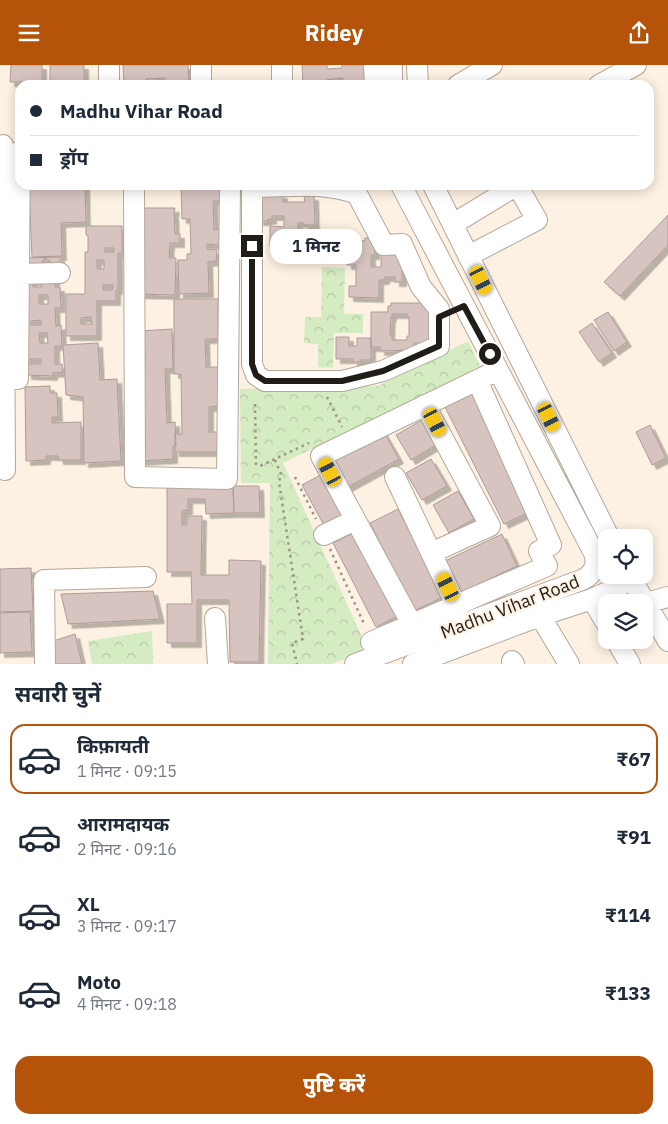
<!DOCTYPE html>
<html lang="hi">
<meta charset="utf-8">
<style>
body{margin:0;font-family:"IBM Plex Sans","Noto Sans Devanagari",sans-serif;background:#f2f2f3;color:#1f2937;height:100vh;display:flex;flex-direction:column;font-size:19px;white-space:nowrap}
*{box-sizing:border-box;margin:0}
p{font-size:16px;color:#747a83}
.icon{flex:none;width:28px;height:28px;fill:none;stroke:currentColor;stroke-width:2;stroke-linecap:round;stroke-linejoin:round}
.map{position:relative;height:599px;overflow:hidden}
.details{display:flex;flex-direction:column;background:#fff;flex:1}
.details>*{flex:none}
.top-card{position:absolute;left:15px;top:15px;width:639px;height:110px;border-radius:15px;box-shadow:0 2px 12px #0003;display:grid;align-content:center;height:110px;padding:0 15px;background:#fff}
.tools{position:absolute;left:598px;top:464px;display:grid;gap:10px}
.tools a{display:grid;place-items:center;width:55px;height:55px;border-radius:10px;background:#fff;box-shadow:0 2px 12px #0003;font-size:25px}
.end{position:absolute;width:22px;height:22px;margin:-11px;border:6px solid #201c17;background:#fff;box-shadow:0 0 0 2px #fff}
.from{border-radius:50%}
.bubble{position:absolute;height:35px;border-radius:15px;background:#fff;box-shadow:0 2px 12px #0003;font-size:16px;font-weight:800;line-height:35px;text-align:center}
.car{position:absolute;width:15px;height:30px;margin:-15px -8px;border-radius:6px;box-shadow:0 0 4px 1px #0007;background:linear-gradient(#f5c518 24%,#345 0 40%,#f5c518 0 76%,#345 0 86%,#f5c518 0)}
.top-card b{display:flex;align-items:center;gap:18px;height:48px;font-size:19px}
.top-card b+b{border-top:1px solid #e0e1e3}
.top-card i{width:12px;height:12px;background:#1f2937}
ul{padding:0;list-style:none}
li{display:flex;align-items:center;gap:15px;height:70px;margin:0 10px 8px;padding:0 5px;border:2px solid transparent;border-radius:15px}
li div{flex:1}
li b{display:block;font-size:19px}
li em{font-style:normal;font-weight:800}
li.selected{border-color:#b45309}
li>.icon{width:45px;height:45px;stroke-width:1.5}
h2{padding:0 15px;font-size:22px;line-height:60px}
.button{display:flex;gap:10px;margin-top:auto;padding:10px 15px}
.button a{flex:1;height:58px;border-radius:15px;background:#b45309;color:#fff;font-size:20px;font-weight:800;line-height:58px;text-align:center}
header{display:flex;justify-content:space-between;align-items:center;height:65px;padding:0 15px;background:#b45309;color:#fff;font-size:22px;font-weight:800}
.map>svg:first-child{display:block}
.forest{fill:url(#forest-crowns)}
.building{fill:#d7c4c1;stroke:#ad9b98;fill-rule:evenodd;filter:url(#shadow)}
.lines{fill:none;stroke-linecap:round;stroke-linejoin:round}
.minor-casing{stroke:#b3a89b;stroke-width:22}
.path{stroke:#9c948a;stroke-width:2.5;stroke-dasharray:2.5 4;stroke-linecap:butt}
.minor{stroke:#fff;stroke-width:20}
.route{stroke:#201c17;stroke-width:6}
.labels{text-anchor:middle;stroke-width:4;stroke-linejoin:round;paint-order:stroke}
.street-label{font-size:18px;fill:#201c17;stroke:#fdf1e3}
</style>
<header><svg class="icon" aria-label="menu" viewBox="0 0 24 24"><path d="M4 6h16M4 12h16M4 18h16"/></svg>Ridey<svg class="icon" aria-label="share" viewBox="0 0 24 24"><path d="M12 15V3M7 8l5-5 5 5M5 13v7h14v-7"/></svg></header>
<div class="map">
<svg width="668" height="599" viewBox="0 0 668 599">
<defs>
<pattern id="forest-crowns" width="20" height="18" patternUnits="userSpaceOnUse" patternTransform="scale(1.25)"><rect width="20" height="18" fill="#d5ebc2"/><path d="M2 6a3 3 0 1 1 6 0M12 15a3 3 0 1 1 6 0" fill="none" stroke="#b7c9a6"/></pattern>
<filter id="shadow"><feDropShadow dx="4.5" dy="4.5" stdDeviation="0" flood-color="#0004"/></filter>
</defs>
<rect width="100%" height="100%" fill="#fdf1e3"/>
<path class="forest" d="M 322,202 L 345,203 L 344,249 L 363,249 L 363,268 L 334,268 L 333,303 L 318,302 L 318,279 L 304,278 L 305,252 L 321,252 Z
M 468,276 L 480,301 L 283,398 L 368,585 L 331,599 L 268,599 L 270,418 L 241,418 L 240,324 L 378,321 Z
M 152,566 L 153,599 L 92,599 L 88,576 Z"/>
<path class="building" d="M 11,0 L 42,0 L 42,17 L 10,17 Z
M 50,0 L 84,0 L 84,17 L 50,16 Z
M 123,0 L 188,0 L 189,20 L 165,20 L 165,13 L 146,14 L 147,20 L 124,20 Z
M 302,0 L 327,0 L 327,4 L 342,3 L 342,0 L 366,0 L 368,20 L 343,20 L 343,13 L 326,15 L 326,20 L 303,20 Z
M 85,120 L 86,157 L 61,158 L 62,191 L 32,192 L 29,123 Z
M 181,120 L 222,120 L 222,136 L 213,136 L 214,165 L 221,164 L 220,180 L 207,179 L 207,184 L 217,185 L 216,196 L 208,197 L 209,228 L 179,229 L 178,195 L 187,195 L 187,189 L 191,189 L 190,154 L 182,154 Z
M 259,129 L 283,129 L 283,137 L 305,137 L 304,131 L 314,131 L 315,160 L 304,160 L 303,158 L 298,158 L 298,165 L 295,164 L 294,175 L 299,176 L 299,182 L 270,182 L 270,161 L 284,162 L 284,151 L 272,151 L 272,155 L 268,154 L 268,156 L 259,156 Z
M 138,143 L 175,143 L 174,148 L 175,169 L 180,169 L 180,178 L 170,178 L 169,193 L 176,193 L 175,230 L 138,229 Z
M 668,150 L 668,180 L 620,231 L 604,217 Z
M 86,161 L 122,161 L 122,188 L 118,188 L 118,225 L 116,225 L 116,236 L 97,236 L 97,271 L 66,271 L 66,229 L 85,229 L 85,187 L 88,187 L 88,170 L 86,170 ZM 105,183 L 114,183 L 114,187 L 105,187 ZM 97,195 L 104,195 L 104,204 L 97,204 ZM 103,220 L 113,220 L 112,225 L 103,225 ZM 91,252 L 92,259 L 81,259 L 81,253 Z
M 365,173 L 373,173 L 376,176 L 376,186 L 375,186 L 375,190 L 371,190 L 371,202 L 381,202 L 381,187 L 402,187 L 402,217 L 395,217 L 395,212 L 385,212 L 385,215 L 379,215 L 379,233 L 349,232 L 349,221 L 356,221 L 356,200 L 347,200 L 347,175 L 365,176 Z
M 60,192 L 60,204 L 55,205 L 55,222 L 60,222 L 61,243 L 55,243 L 56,261 L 61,260 L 62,281 L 55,281 L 55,299 L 62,299 L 63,307 L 53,308 L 53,311 L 27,310 L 24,193 ZM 44,193 L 50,196 L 46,203 L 41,200 ZM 32,216 L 42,216 L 42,222 L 33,222 ZM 39,230 L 48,230 L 48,239 L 39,239 ZM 41,255 L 41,260 L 31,260 L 31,256 ZM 39,268 L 47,268 L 48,278 L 40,278 ZM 30,294 L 41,294 L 41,299 L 30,299 Z
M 174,234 L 218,234 L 218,274 L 205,274 L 206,302 L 218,302 L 218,341 L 209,342 L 209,367 L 219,367 L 219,387 L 175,387 L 175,369 L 182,369 L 181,309 L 174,309 Z
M 391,238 L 429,238 L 429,282 L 419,282 L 419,278 L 414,278 L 414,285 L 380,286 L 380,282 L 371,282 L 371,247 L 388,247 L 388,241 L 391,241 ZM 392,249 L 407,249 L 407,252 L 409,252 L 409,271 L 407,271 L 407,275 L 392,275 L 392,270 L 390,270 L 391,252 L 392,252 Z
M 608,247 L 627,277 L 614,286 L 594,255 Z
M 592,258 L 612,288 L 599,297 L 579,267 Z
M 172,264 L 173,304 L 165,304 L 167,358 L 175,357 L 176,381 L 173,381 L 173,394 L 137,396 L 140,309 L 145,304 L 145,288 L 139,266 Z
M 336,272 L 349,272 L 349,281 L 357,281 L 357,273 L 371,273 L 371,295 L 361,295 L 361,297 L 353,297 L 353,294 L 336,294 Z
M 98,278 L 100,315 L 117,314 L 121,396 L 84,398 L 83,332 L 66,330 L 63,280 Z
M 50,321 L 50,328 L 57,328 L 58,352 L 52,352 L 52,358 L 81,357 L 81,395 L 59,395 L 58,391 L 46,391 L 46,395 L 26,396 L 25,322 Z
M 472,329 L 531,446 L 504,459 L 445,342 Z
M 422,355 L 436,380 L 411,395 L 396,370 Z
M 650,360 L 666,393 L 652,400 L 636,367 Z
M 383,366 L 399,394 L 346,423 L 330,396 Z
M 431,394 L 447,421 L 422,435 L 406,408 Z
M 324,408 L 348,452 L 326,464 L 302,420 Z
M 233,421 L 259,421 L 260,448 L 234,448 Z
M 233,421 L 234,448 L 206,449 L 205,434 L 188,434 L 188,445 L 182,446 L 182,460 L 187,460 L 187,451 L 202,451 L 201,510 L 229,510 L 229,495 L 261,496 L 259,597 L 230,597 L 229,535 L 197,535 L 197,578 L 167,578 L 167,539 L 192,539 L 191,507 L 167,507 L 167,422 Z
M 458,426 L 474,454 L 449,468 L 433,440 Z
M 398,444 L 443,532 L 414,546 L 370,458 Z
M 357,466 L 400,550 L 376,562 L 333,478 Z
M 502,469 L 517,501 L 460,528 L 445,496 Z
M 31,503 L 33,546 L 0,547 L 0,504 Z
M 153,526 L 160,554 L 68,559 L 61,529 Z
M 30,547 L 32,587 L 0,588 L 0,548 Z
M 75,569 L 82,599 L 50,599 L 50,577 Z"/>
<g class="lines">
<g class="minor-casing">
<path id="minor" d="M 109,0 L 109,20
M 282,0 L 282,20
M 374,0 L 375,20
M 417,0 L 418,20
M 201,20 L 201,0
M 392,20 L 392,0
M 458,20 L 492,0
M 599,20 L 636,0
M 3,80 L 5,405
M 134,120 L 135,412 L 227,414 L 230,120
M 433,120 L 609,472
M 252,122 C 287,122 324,116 357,129 L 384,180 L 402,179 L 421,222 L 439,244 L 439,281 L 383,306 L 342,316 L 265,316 L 256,310 L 252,299 L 252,120
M 453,159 L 517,120
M 468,191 L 537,155 L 517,120
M 19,209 L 60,208
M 18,314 L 20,86
M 425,340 L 490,461 L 431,488
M 395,412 L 456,540
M 324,470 L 355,455
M 629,510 L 668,576
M 592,534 L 606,558
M 646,538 L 668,532
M 540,551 L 569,599
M 215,553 L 218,599
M 616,575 L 630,599
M 371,577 L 547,501 L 539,486 L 551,480 L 477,315
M 430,593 L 321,391 L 498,305
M 512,596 L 514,599
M 45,599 L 44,515 L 146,512
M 355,599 L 584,514 C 594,508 598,500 594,488 L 401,120
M 413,599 L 540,551 L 592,534 L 619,522 L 625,515 L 627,510"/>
</g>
<path class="path" d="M 327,332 L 342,362
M 255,339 L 256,399 L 260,401 L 309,378
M 275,395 L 281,409 L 279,417 L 303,574 L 292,578 L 297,599
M 295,412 L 316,454
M 330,484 L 365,561"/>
<use href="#minor" class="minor"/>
</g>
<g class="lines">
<path class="route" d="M 252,181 L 252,299 L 256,310 L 265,316 L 342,316 L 383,306 L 439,281 L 439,252 L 464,241 L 490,289"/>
</g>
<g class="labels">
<g class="street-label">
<text transform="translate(510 542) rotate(-21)" y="6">Madhu Vihar Road</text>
</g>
</g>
</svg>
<div class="tools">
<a><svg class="icon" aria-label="locate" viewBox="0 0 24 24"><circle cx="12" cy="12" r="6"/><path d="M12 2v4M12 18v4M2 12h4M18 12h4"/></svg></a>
<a><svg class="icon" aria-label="layers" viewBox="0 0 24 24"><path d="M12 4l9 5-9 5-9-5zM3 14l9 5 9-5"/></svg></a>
</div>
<i class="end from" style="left:490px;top:289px"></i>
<i class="end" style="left:252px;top:181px"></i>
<div class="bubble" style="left:270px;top:164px;width:92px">1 मिनट</div>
<i class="car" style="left:481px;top:215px;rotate:154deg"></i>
<i class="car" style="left:549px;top:352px;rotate:154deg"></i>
<i class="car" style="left:435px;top:357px;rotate:152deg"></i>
<i class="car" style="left:330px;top:407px;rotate:332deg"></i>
<i class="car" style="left:448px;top:522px;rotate:334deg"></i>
<div class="top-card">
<b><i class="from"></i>Madhu Vihar Road</b>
<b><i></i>ड्रॉप</b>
</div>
</div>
<section class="details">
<h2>सवारी चुनें</h2>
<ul>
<li class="selected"><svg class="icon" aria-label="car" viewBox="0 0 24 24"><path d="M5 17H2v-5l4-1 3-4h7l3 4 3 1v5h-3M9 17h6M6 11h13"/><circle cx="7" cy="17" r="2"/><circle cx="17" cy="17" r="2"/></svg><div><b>किफ़ायती</b><p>1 मिनट · 09:15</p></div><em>₹67</em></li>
<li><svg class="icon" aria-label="car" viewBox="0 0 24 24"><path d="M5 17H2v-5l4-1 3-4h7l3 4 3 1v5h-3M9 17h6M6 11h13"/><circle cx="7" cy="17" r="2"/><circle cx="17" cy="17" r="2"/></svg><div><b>आरामदायक</b><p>2 मिनट · 09:16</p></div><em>₹91</em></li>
<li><svg class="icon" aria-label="car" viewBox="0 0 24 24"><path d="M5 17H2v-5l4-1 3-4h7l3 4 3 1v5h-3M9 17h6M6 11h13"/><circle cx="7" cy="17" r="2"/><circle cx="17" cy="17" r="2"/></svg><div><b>XL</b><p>3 मिनट · 09:17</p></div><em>₹114</em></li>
<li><svg class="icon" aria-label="car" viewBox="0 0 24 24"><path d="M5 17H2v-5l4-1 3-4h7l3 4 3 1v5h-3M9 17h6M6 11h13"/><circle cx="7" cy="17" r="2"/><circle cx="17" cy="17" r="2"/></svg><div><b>Moto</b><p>4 मिनट · 09:18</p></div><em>₹133</em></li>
</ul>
<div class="button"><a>पुष्टि करें</a></div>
</section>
